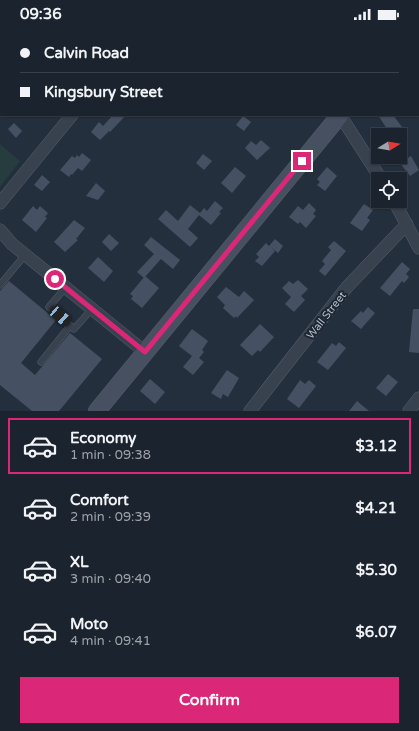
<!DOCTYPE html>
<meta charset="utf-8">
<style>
body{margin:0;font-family:"Varela Round",sans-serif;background:#282f3a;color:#f1f3f6;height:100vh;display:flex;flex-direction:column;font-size:15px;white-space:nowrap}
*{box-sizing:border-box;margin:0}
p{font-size:13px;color:#a0a4aa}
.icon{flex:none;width:22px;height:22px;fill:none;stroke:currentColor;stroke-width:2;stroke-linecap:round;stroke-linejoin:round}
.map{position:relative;height:383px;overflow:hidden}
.details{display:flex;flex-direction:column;background:#1b232e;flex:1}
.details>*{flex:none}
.banner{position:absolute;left:0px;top:0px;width:419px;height:88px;box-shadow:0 1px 3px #0004,0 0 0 1px #39404a;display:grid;align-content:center;height:88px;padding:0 20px;background:#1b232e}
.needle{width:26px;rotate:79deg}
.fabs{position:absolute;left:371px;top:100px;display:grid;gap:8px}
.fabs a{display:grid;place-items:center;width:36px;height:36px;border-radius:0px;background:#1b232e;box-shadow:0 1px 3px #0004,0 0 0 1px #39404a;font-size:20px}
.end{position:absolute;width:18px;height:18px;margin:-9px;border:5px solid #db2777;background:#fff;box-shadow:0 0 0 2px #fff}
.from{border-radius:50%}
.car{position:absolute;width:12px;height:24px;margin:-12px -6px;border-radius:5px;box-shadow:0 0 3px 1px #0007;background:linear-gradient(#222 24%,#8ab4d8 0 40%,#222 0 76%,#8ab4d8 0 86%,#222 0)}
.banner b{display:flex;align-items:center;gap:14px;height:38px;font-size:15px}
.banner b+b{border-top:1px solid #39404a}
.banner i{width:10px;height:10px;background:#f1f3f6}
ul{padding:7px 0 0;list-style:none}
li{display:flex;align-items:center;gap:12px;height:56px;margin:0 8px 6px;padding:0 12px;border:2px solid transparent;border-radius:0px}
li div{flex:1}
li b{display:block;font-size:15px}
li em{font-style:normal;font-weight:700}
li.selected{border-color:#db2777}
li>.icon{width:36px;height:36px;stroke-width:1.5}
.button{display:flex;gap:8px;margin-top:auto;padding:8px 20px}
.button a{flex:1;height:46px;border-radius:0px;background:#db2777;color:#fff;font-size:16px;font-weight:700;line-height:46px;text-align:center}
.status{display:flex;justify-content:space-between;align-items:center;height:28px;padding:0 20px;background:#1b232e;direction:ltr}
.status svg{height:11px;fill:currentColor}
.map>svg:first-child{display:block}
.green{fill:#263c3f}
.building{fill:#455162}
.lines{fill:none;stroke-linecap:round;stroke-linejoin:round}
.service-casing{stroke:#565f6c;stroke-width:7}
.minor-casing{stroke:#565f6c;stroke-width:13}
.secondary-casing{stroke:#565f6c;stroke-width:18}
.trunk-casing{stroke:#434c59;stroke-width:21}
.service{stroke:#38414e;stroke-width:6}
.minor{stroke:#38414e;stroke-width:12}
.secondary{stroke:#465061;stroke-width:17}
.trunk{stroke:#656462;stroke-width:20}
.route{stroke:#db2777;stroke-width:5}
.labels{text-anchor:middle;stroke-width:4;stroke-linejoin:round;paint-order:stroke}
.street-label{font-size:11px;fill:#b4bcc9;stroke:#1d2633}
</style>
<div class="status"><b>09:36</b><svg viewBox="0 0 49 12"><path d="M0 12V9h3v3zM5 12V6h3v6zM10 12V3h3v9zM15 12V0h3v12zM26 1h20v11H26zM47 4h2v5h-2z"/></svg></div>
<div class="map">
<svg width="419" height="383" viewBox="0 0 419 383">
<rect width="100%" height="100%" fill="#242f3e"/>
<path class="green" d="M 0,116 L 20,133 L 0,159 Z"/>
<path class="building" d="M 113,87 L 126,87 L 110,104 L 105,100 L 109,103 L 100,112 L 91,104 L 99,94 L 103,98 Z
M 378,87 L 393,87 L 402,99 L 391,107 Z
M 243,88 L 251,94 L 244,103 L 236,97 Z
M 14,95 L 22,103 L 16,110 L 8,101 Z
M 261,112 L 270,120 L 257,132 L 245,120 L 251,113 L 256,117 Z
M 82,125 L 91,132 L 82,143 L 78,140 L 72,147 L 71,146 L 69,149 L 60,142 L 72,128 L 75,130 L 77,127 L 79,129 Z
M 203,126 L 212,133 L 204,142 L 196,135 Z
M 411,128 L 419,142 L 410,148 L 400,135 Z
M 235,139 L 246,148 L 232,165 L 221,155 Z
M 327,139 L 337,148 L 325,163 L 317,157 L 320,154 L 317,151 Z
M 42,147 L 50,154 L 42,163 L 34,157 Z
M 96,155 L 105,163 L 98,172 L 86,168 Z
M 215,173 L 223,180 L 219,184 L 221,185 L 211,197 L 199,187 L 188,201 L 198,210 L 190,219 L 158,191 L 166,182 L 178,193 L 190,177 L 200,185 L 204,180 L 207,183 Z
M 309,175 L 316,182 L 313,186 L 316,188 L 306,200 L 300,194 L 298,196 L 289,189 L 298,178 L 303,182 Z
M 364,176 L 373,182 L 367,190 L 370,192 L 362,203 L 350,195 Z
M 33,178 L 37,182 L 40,178 L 48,185 L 45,189 L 47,190 L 36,204 L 22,192 Z
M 74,192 L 85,200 L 76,211 L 78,212 L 65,224 L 54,214 Z
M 109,206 L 119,215 L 111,223 L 102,214 Z
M 151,209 L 180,232 L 173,241 L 161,231 L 144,250 L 137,244 L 154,226 L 144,217 Z
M 275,211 L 283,218 L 278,225 L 271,219 L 275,223 L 262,238 L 255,233 L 259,229 L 256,226 L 266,215 L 269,218 Z
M 334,213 L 346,223 L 325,248 L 319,243 L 325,236 L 322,233 L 331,222 L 328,219 Z
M 98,229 L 113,243 L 104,254 L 88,240 Z
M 402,234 L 410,241 L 406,246 L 409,249 L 404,255 L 402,253 L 390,268 L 380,260 Z
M 145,248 L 159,260 L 142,280 L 131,271 L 133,268 L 130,266 Z
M 298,252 L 308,261 L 301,268 L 305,272 L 294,284 L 285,276 L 291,269 L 282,260 L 289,253 L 293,256 Z
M 9,253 L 56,292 L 21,335 L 35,347 L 70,305 L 102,331 L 59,383 L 32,383 L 0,357 L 0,263 Z
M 226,259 L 239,269 L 244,263 L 254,272 L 237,290 L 236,288 L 234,290 L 223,280 L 225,277 L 217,269 Z
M 368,279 L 375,285 L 361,301 L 351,293 L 361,283 L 363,285 Z
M 413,281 L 419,281 L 419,325 L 409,324 Z
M 260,296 L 274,309 L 260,324 L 258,322 L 252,328 L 240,317 Z
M 192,301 L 208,313 L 202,322 L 204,324 L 199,330 L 204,334 L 193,347 L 183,339 L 192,328 L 179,318 Z
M 339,314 L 346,320 L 328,342 L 317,334 L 332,315 L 336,318 Z
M 227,342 L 239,350 L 228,369 L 223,366 L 221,371 L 211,365 Z
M 388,346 L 398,354 L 386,368 L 376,360 Z
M 150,351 L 165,364 L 155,376 L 140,363 Z
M 300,352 L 305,356 L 309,352 L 316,358 L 299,380 L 287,371 Z
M 357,373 L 369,383 L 349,383 Z"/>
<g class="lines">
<g class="service-casing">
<path id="service" d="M 0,257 L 25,227
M 65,260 L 49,279 L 74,301 L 92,281
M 41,334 L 70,298"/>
</g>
<g class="minor-casing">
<path id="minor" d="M 146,1 L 146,0
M 340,87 L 381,151
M 394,173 L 419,220
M 0,175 L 72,87
M 0,202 L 12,216 L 145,324
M 250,383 L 347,259 L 407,196
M 409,383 L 419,370"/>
</g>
<g class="secondary-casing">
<path id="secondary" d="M 97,383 L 340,87"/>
</g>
<g class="trunk-casing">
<path id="trunk" d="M 418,10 L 419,13"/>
</g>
<use href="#service" class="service"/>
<use href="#minor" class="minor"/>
<use href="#secondary" class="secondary"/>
<use href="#trunk" class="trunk"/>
</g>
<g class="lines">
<path class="route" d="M 55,251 L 145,324 L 302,133"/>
</g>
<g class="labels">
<g class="street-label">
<text transform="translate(326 287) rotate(-52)" y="4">Wall Street</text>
</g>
</g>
</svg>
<div class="fabs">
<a><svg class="needle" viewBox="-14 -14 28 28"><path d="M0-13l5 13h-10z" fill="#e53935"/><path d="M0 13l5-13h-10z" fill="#a0a4aa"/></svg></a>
<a><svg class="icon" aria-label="locate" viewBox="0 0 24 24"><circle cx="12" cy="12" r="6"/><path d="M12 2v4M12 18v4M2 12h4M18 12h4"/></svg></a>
</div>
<i class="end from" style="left:55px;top:251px"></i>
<i class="end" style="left:302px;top:133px"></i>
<i class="car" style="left:60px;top:288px;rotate:131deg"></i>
<div class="banner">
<b><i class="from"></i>Calvin Road</b>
<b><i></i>Kingsbury Street</b>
</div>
</div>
<section class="details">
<ul>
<li class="selected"><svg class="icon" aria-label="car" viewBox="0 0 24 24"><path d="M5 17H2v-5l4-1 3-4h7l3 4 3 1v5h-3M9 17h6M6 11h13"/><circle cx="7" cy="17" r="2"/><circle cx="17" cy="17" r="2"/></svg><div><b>Economy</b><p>1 min · 09:38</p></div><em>$3.12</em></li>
<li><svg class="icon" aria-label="car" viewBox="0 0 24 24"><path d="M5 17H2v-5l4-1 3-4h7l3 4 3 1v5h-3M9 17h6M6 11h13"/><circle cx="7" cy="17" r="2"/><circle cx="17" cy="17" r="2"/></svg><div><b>Comfort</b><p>2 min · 09:39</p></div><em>$4.21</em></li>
<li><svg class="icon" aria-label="car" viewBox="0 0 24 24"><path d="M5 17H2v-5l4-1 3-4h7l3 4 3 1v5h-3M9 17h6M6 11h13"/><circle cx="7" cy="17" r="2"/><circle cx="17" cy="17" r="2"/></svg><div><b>XL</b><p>3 min · 09:40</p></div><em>$5.30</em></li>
<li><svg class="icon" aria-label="car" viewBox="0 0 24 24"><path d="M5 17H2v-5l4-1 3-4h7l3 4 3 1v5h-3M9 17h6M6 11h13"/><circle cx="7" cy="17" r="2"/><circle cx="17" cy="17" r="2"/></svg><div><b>Moto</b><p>4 min · 09:41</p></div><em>$6.07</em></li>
</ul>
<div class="button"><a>Confirm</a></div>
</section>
